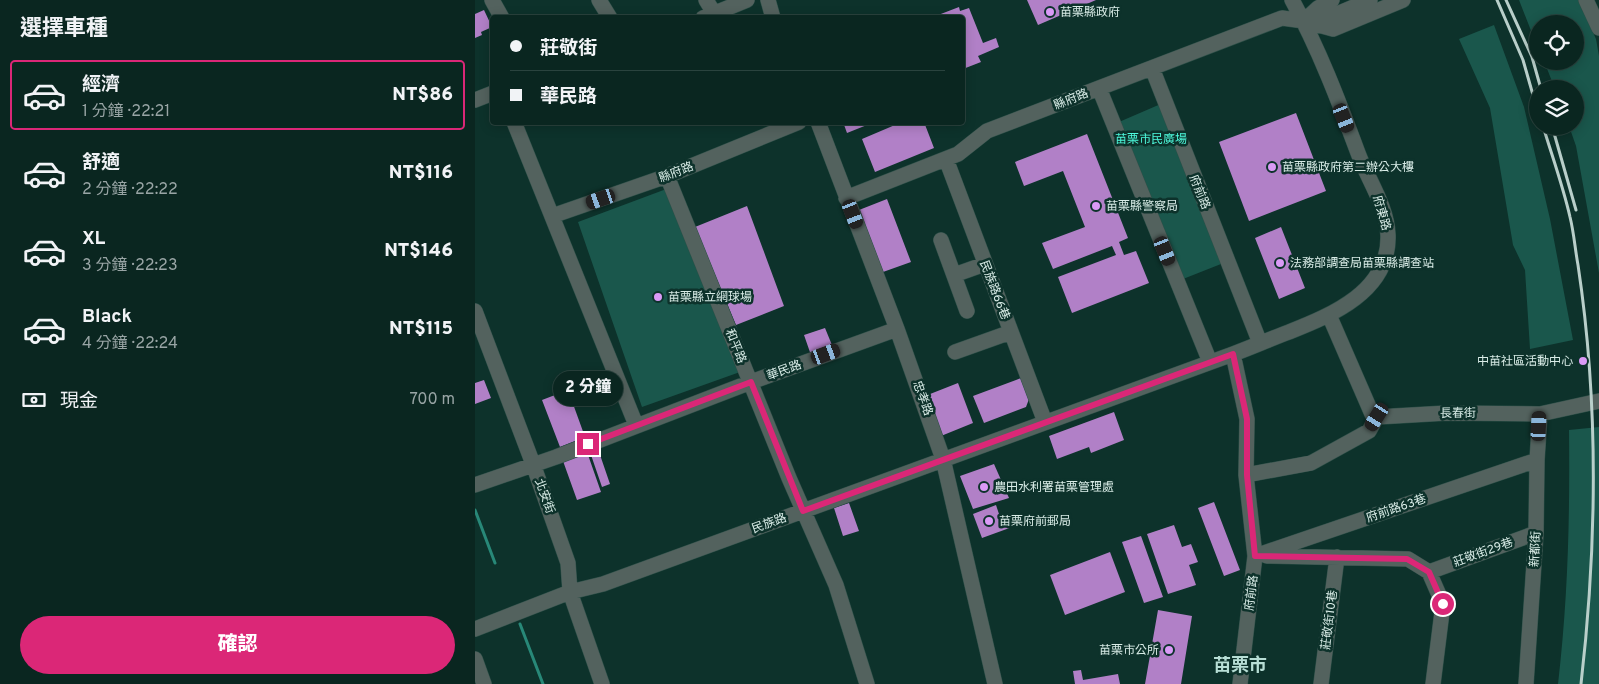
<!DOCTYPE html>
<html lang="zh-TW">
<meta charset="utf-8">
<style>
body{margin:0;font-family:Overpass,"Noto Sans TC",sans-serif;background:#18322d;color:#f1f3f6;height:100vh;display:flex;flex-direction:column;font-size:19px;white-space:nowrap}
*{box-sizing:border-box;margin:0}
p{font-size:16px;color:#99a5a5}
.icon{flex:none;width:28px;height:28px;fill:none;stroke:currentColor;stroke-width:2;stroke-linecap:round;stroke-linejoin:round}
.map{position:relative;flex:1;overflow:hidden}
.details{display:flex;flex-direction:column;background:#0a2620;width:475px}
.details>*{flex:none}
.guide{position:absolute;left:15px;top:15px;width:475px;height:110px;border-radius:5px;box-shadow:0 2px 12px #0003,0 0 0 1px #2a433e;display:grid;align-content:center;height:110px;padding:0 20px;background:#0a2620}
.buttons{position:absolute;left:1054px;top:15px;display:grid;gap:10px}
.buttons a{display:grid;place-items:center;width:55px;height:55px;border-radius:50%;background:#0a2620;box-shadow:0 2px 12px #0003,0 0 0 1px #2a433e;font-size:25px}
.end{position:absolute;width:22px;height:22px;margin:-11px;border:6px solid #db2777;background:#fff;box-shadow:0 0 0 2px #fff}
.from{border-radius:50%}
.bubble{position:absolute;height:35px;border-radius:18px;background:#0a2620;box-shadow:0 2px 12px #0003,0 0 0 1px #2a433e;font-size:16px;font-weight:800;line-height:35px;text-align:center}
.car{position:absolute;width:15px;height:30px;margin:-15px -8px;border-radius:6px;box-shadow:0 0 4px 1px #0007;background:linear-gradient(#222 24%,#8ab4d8 0 40%,#222 0 76%,#8ab4d8 0 86%,#222 0)}
.guide b{display:flex;align-items:center;gap:18px;height:48px;font-size:19px}
.guide b+b{border-top:1px solid #2a433e}
.guide i{width:12px;height:12px;background:#f1f3f6}
ul{padding:0;list-style:none}
li{display:flex;align-items:center;gap:15px;height:70px;margin:0 10px 8px;padding:0 10px;border:2px solid transparent;border-radius:5px}
li div{flex:1}
li b{display:block;font-size:19px}
li em{font-style:normal;font-weight:800}
li.active{border-color:#db2777}
li>.icon{width:45px;height:45px;stroke-width:1.5}
h2{padding:0 20px;font-size:22px;line-height:60px}
.pay{display:flex;align-items:center;gap:12px;height:55px;padding:0 20px;font-size:19px}
.pay p{margin-inline-start:auto}
.primary-button{display:flex;gap:10px;margin-top:auto;padding:10px 20px}
.primary-button a{flex:1;height:58px;border-radius:30px;background:#db2777;color:#fff;font-size:20px;font-weight:800;line-height:58px;text-align:center}
main{display:flex;flex:1;min-height:0}
.map>svg:first-child{display:block}
.green{fill:#1a574c}
.lines{fill:none;stroke-linecap:round;stroke-linejoin:round}
.stream{stroke:#288878;stroke-width:3}
.building{fill:#b180c7}
.minor-casing{stroke:#2e5049;stroke-width:16}
.minor{stroke:#53625e;stroke-width:15}
.rail{stroke:#b9cfca;stroke-width:3}
.route{stroke:#db2777;stroke-width:6}
.poi-dot{fill:#da9af6;stroke:#0d322b;stroke-width:2}
.labels{text-anchor:middle;stroke-width:5;stroke-linejoin:round;paint-order:stroke}
.poi-label{font-size:12px;fill:#d9ece7;stroke:#0d322b;text-anchor:start}
.street-label{font-size:12px;fill:#d9ece7;stroke:#0d322b}
.park-label{font-size:12px;fill:#4efadd;stroke:#0d322b}
.district-label{font-size:18px;font-weight:bold;fill:#b7ded5;stroke:#0d322b}
</style>
<main>
<section class="details">
<h2>選擇車種</h2>
<ul>
<li class="active"><svg class="icon" aria-label="car" viewBox="0 0 24 24"><path d="M5 17H2v-5l4-1 3-4h7l3 4 3 1v5h-3M9 17h6M6 11h13"/><circle cx="7" cy="17" r="2"/><circle cx="17" cy="17" r="2"/></svg><div><b>經濟</b><p>1 分鐘 · 22:21</p></div><em>NT$86</em></li>
<li><svg class="icon" aria-label="car" viewBox="0 0 24 24"><path d="M5 17H2v-5l4-1 3-4h7l3 4 3 1v5h-3M9 17h6M6 11h13"/><circle cx="7" cy="17" r="2"/><circle cx="17" cy="17" r="2"/></svg><div><b>舒適</b><p>2 分鐘 · 22:22</p></div><em>NT$116</em></li>
<li><svg class="icon" aria-label="car" viewBox="0 0 24 24"><path d="M5 17H2v-5l4-1 3-4h7l3 4 3 1v5h-3M9 17h6M6 11h13"/><circle cx="7" cy="17" r="2"/><circle cx="17" cy="17" r="2"/></svg><div><b>XL</b><p>3 分鐘 · 22:23</p></div><em>NT$146</em></li>
<li><svg class="icon" aria-label="car" viewBox="0 0 24 24"><path d="M5 17H2v-5l4-1 3-4h7l3 4 3 1v5h-3M9 17h6M6 11h13"/><circle cx="7" cy="17" r="2"/><circle cx="17" cy="17" r="2"/></svg><div><b>Black</b><p>4 分鐘 · 22:24</p></div><em>NT$115</em></li>
</ul>
<div class="pay"><svg class="icon" aria-label="cash" viewBox="0 0 24 24"><path d="M3 7h18v10H3z"/><circle cx="12" cy="12" r="2"/></svg>現金<p>700 m</p></div>
<div class="primary-button"><a>確認</a></div>
</section>
<div class="map">
<svg width="1124" height="684" viewBox="0 0 1124 684">
<rect width="100%" height="100%" fill="#0d322b"/>
<path class="green" d="M 1044,0 L 1103,0 L 1121,39 L 1124,56 L 1124,273 L 1101,146 L 1094,126 L 1100,126 L 1100,89 L 1080,89 L 1069,61 L 1100,61 L 1100,24 L 1062,24 L 1062,46 Z
M 1019,25 L 1049,107 L 1075,219 L 1098,340 L 1055,349 L 1050,270 L 1038,245 L 1015,108 L 984,39 Z
M 688,103 L 746,264 L 708,279 L 644,122 Z
M 194,188 L 265,372 L 167,407 L 103,222 Z
M 1124,427 L 1124,684 L 1083,684 C 1093,599 1095,516 1094,430 Z"/>
<g class="lines">
<path class="stream" d="M 0,510 L 20,563
M 45,624 L 68,684"/>
</g>
<path class="building" d="M 552,0 L 621,0 L 563,25 Z
M 484,7 L 485,11 L 494,8 L 508,43 L 521,38 L 524,47 L 503,56 L 506,62 L 488,69 L 488,18 L 458,17 Z
M 9,10 L 17,27 L 6,32 L 7,35 L 0,38 L 0,14 Z
M 821,113 L 851,191 L 774,221 L 744,142 Z
M 368,122 L 391,122 L 392,125 L 372,133 Z
M 427,122 L 449,122 L 459,148 L 400,172 L 387,139 Z
M 612,134 L 653,238 L 644,242 L 649,255 L 661,251 L 674,283 L 597,313 L 583,277 L 641,255 L 637,246 L 578,269 L 567,243 L 610,227 L 588,171 L 549,186 L 540,162 Z
M 412,199 L 436,262 L 408,272 L 384,210 Z
M 272,206 L 309,306 L 261,325 L 220,227 Z
M 806,227 L 830,288 L 804,299 L 780,238 Z
M 350,328 L 359,350 L 337,358 L 329,335 Z
M 546,378 L 554,399 L 551,407 L 509,423 L 498,396 Z
M 9,380 L 16,398 L 0,404 L 0,383 Z
M 483,383 L 498,423 L 466,436 L 450,396 Z
M 93,390 L 110,437 L 85,447 L 67,400 Z
M 639,412 L 649,440 L 616,453 L 614,447 L 582,459 L 574,436 Z
M 123,449 L 135,484 L 127,487 L 115,452 Z
M 112,452 L 126,492 L 102,500 L 88,461 Z
M 519,464 L 534,498 L 498,509 L 485,476 Z
M 739,502 L 765,570 L 749,576 L 723,508 Z
M 374,503 L 384,531 L 368,536 L 359,508 Z
M 521,505 L 527,523 L 537,519 L 540,526 L 507,538 L 498,514 Z
M 699,525 L 707,547 L 716,544 L 723,562 L 714,565 L 721,585 L 693,594 L 672,534 Z
M 666,536 L 688,597 L 669,603 L 647,542 Z
M 635,552 L 650,592 L 590,615 L 575,575 Z
M 683,610 L 717,616 L 706,684 L 670,684 Z
M 606,670 L 608,680 L 643,674 L 645,684 L 600,684 L 598,671 Z"/>
<g class="lines">
<g class="minor-casing">
<path id="minor" d="M 17,0 L 27,18
M 124,0 L 135,18
M 231,0 L 239,13
M 293,0 L 298,18
M 1111,0 L 1124,28
M 228,18 L 272,0
M 830,20 L 843,8 L 857,0
M 833,21 L 862,14 L 895,0
M 677,68 L 785,343
M 624,88 L 735,362
M 0,100 L 18,93
M 39,122 L 161,425
M 343,122 L 422,329 L 468,459 L 520,684
M 471,159 L 570,422
M 192,176 L 314,478 L 361,585 L 392,684
M 371,198 L 483,154 L 512,131 L 807,18 L 829,21 L 858,29 L 928,0
M 77,216 L 192,176 L 324,122
M 466,240 L 492,311
M 479,275 L 510,264
M 0,311 L 58,464 L 93,563 L 95,592 L 127,684
M 854,315 L 897,414 L 902,417 L 972,413 L 1065,414 L 1124,401
M 480,352 L 536,332
M 758,354 L 772,419 L 771,475 L 780,556 L 765,684
M 771,475 L 836,463 L 894,431 L 902,417
M 0,485 L 81,457 L 276,382 L 422,329
M 780,556 L 1062,460
M 792,556 L 933,559 L 954,572 L 968,604 L 958,684
M 954,572 L 1061,533
M 0,629 L 95,592 L 128,584 L 758,354 C 777,347 795,339 814,332 C 857,315 915,291 913,235 C 912,206 893,180 883,153 C 864,102 844,49 817,0
M 0,659 L 9,684
M 846,684 L 862,557
M 1051,684 L 1061,533 L 1062,460 L 1065,414"/>
</g>
<use href="#minor" class="minor"/>
<path class="rail" d="M 1022,0 L 1048,60 L 1062,109
M 1031,0 L 1057,57 L 1066,89
M 1068,126 C 1077,156 1088,186 1095,217 C 1099,233 1100,249 1103,265 C 1124,404 1122,545 1106,684
M 1077,126 L 1101,210"/>
</g>
<g class="lines">
<path class="route" d="M 113,444 L 276,382 L 328,511 L 758,354 L 772,419 L 772,475 L 780,556 L 932,559 L 954,572 L 968,604"/>
</g>
<g class="poi-dot">
<circle cx="575" cy="12" r="5"/>
<circle cx="797" cy="167" r="5"/>
<circle cx="621" cy="206" r="5"/>
<circle cx="805" cy="263" r="5"/>
<circle cx="183" cy="297" r="5"/>
<circle cx="1108" cy="361" r="5"/>
<circle cx="509" cy="487" r="5"/>
<circle cx="514" cy="521" r="5"/>
<circle cx="694" cy="650" r="5"/>
</g>
<g class="labels">
<g class="poi-label">
<text x="585" y="16">苗栗縣政府</text>
<text x="807" y="171">苗栗縣政府第二辦公大樓</text>
<text x="631" y="210">苗栗縣警察局</text>
<text x="815" y="267">法務部調查局苗栗縣調查站</text>
<text x="193" y="301">苗栗縣立網球場</text>
<text x="1098" y="365" text-anchor="end">中苗社區活動中心</text>
<text x="519" y="491">農田水利署苗栗管理處</text>
<text x="524" y="525">苗栗府前郵局</text>
<text x="684" y="654" text-anchor="end">苗栗市公所</text>
</g>
<g class="street-label">
<text transform="translate(596 99) rotate(-22)" y="4">縣府路</text>
<text transform="translate(201 172) rotate(-21)" y="4">縣府路</text>
<text transform="translate(725 192) rotate(68)" y="4">府前路</text>
<text transform="translate(907 213) rotate(74)" y="4">府東路</text>
<text transform="translate(520 290) rotate(69)" y="4">民族路66巷</text>
<text transform="translate(261 346) rotate(68)" y="4">和平路</text>
<text transform="translate(309 370) rotate(-20)" y="4">華民路</text>
<text transform="translate(448 398) rotate(70)" y="4">忠孝路</text>
<text transform="translate(983 413) rotate(-1)" y="4">長春街</text>
<text transform="translate(70 496) rotate(70)" y="4">北安街</text>
<text transform="translate(921 508) rotate(-19)" y="4">府前路63巷</text>
<text transform="translate(294 523) rotate(-20)" y="4">民族路</text>
<text transform="translate(1060 549) rotate(-87)" y="4">新都街</text>
<text transform="translate(1008 552) rotate(-20)" y="4">莊敬街29巷</text>
<text transform="translate(776 593) rotate(-83)" y="4">府前路</text>
<text transform="translate(854 620) rotate(-83)" y="4">莊敬街10巷</text>
</g>
<g class="park-label">
<text x="676" y="143">苗栗市民廣場</text>
</g>
<g class="district-label">
<text x="765" y="671">苗栗市</text>
</g>
</g>
</svg>
<div class="buttons">
<a><svg class="icon" aria-label="locate" viewBox="0 0 24 24"><circle cx="12" cy="12" r="6"/><path d="M12 2v4M12 18v4M2 12h4M18 12h4"/></svg></a>
<a><svg class="icon" aria-label="layers" viewBox="0 0 24 24"><path d="M12 4l9 5-9 5-9-5zM3 14l9 5 9-5"/></svg></a>
</div>
<i class="end from" style="left:968px;top:604px"></i>
<i class="end" style="left:113px;top:444px"></i>
<div class="bubble" style="left:78px;top:371px;width:70px">2 分鐘</div>
<i class="car" style="left:869px;top:118px;rotate:158deg"></i>
<i class="car" style="left:126px;top:199px;rotate:251deg"></i>
<i class="car" style="left:378px;top:214px;rotate:159deg"></i>
<i class="car" style="left:690px;top:251px;rotate:158deg"></i>
<i class="car" style="left:351px;top:354px;rotate:70deg"></i>
<i class="car" style="left:902px;top:417px;rotate:212deg"></i>
<i class="car" style="left:1064px;top:426px;rotate:3deg"></i>
<div class="guide">
<b><i class="from"></i>莊敬街</b>
<b><i></i>華民路</b>
</div>
</div>
</main>
